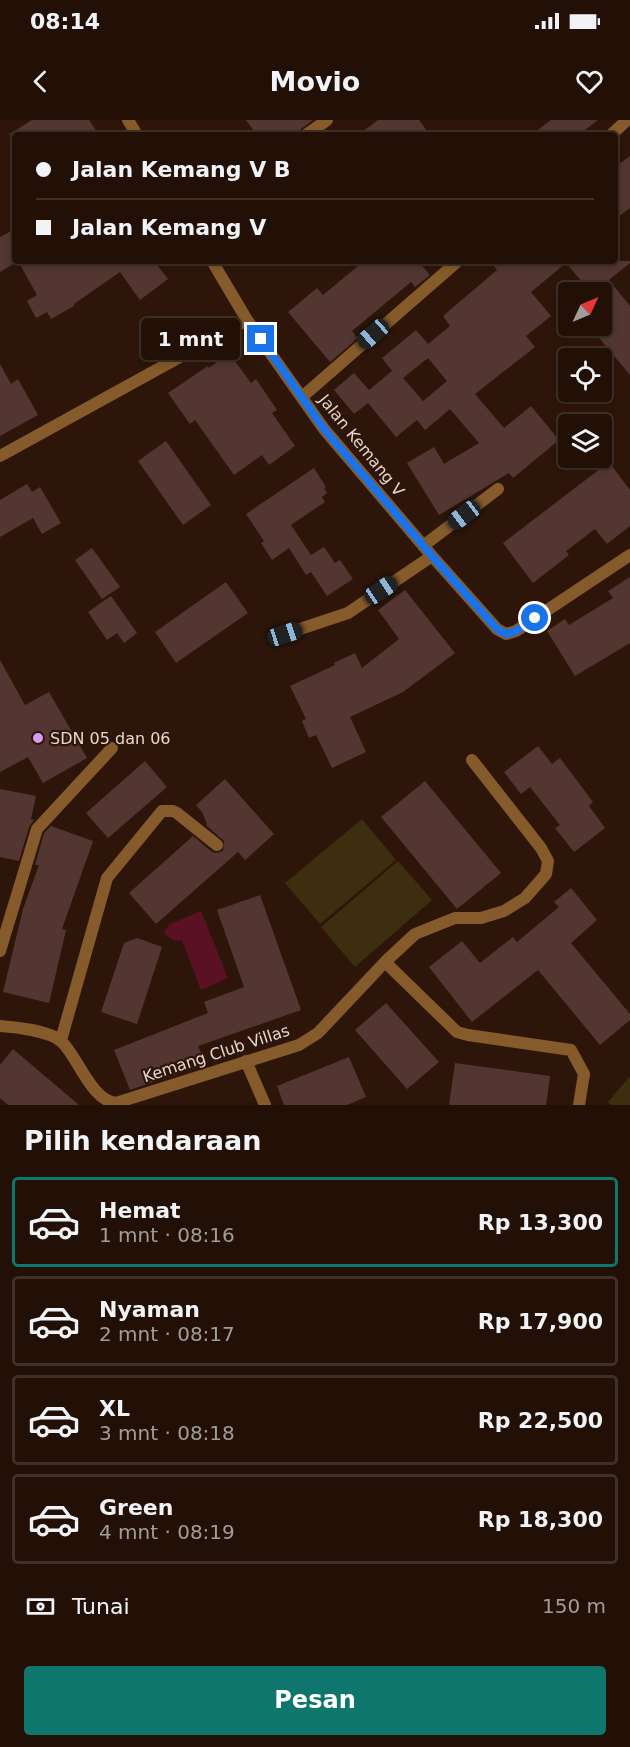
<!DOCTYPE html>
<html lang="id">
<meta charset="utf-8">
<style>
body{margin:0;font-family:"DejaVu Sans",sans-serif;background:#2e1e15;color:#f1f3f6;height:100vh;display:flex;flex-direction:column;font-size:22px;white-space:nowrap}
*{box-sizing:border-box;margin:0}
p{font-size:20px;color:#a29d9b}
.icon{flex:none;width:33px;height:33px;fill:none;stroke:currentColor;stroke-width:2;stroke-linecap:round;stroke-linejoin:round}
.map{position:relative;height:985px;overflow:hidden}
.panel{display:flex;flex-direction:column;background:#221007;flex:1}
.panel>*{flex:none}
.banner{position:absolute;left:12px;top:12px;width:606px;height:132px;border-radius:6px;box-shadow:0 3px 9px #0003,0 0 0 2px #3f3028;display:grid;align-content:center;height:132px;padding:0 24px;background:#221007}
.needle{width:39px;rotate:46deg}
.fabs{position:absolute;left:558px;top:162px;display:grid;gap:12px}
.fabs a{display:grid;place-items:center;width:54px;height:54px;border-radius:6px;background:#221007;box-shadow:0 3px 9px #0003,0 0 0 2px #3f3028;font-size:30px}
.end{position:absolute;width:27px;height:27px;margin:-14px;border:8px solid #1a73e8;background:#fff;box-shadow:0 0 0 3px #fff}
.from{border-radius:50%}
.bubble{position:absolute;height:42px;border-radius:6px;background:#221007;box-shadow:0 3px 9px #0003,0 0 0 2px #3f3028;font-size:20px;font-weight:600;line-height:42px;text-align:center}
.car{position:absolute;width:18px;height:36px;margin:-18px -9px;border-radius:8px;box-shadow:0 0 4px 2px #0007;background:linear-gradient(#222 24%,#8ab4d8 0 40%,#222 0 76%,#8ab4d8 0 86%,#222 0)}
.banner b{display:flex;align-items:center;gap:21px;height:57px;font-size:22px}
.banner b+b{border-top:2px solid #3f3028}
.banner i{width:15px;height:15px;background:#f1f3f6}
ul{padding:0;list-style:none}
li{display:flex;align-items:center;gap:18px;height:90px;margin:0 12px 9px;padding:0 12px;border:3px solid #3f3028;border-radius:6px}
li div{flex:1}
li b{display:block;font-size:22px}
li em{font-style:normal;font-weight:600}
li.on{border-color:#0f766e}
li>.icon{width:54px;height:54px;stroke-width:1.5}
h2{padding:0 24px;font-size:27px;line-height:72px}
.pay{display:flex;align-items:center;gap:15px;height:66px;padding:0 24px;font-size:22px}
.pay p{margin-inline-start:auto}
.button{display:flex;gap:12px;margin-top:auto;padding:12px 24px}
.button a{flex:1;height:69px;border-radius:6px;background:#0f766e;color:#fff;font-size:24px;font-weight:600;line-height:69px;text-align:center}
.status{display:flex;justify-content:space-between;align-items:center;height:42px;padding:0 30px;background:#221007;direction:ltr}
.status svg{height:16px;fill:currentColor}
header{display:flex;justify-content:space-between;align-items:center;height:78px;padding:0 24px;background:#221007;font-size:27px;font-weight:600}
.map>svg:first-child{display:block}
.green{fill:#3c2e0f}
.water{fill:#5a1124}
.building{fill:#533631;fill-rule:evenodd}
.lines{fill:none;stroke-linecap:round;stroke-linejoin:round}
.street{stroke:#865b2b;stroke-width:12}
.route{stroke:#1a73e8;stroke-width:8}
.poi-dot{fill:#d99af7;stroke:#2d1609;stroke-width:2}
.labels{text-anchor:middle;stroke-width:4.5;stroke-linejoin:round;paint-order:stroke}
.street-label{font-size:16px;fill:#e6d6cd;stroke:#2d1609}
.poi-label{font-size:16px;fill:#e6d6cd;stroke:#2d1609;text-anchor:start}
</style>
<div class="status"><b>08:14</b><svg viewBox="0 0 49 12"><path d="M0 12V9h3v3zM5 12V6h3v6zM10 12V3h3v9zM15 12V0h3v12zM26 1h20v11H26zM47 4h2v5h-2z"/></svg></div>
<header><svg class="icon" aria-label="back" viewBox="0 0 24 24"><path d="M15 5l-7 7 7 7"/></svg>Movio<svg class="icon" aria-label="heart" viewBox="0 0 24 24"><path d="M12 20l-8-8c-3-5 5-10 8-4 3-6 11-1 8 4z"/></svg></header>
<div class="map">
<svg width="630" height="985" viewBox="0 0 630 985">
<rect width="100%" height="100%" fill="#2d1609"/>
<path class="green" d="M 362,699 L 396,740 L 320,804 L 285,763 Z
M 398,741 L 432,780 L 355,847 L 321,807 Z
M 630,956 L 630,985 L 611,985 L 608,982 Z"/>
<path class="water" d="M 201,791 L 228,858 L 201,870 L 182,820 L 175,821 L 167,816 L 164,811 L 170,804 Z"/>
<path class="building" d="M 32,0 L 89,0 L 99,15 L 8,15 Z
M 246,0 L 313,0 L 301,9 L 298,15 L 257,15 Z
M 378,0 L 419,0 L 430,15 L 358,15 Z
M 551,0 L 598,0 L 578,15 L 531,15 Z
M 630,36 L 630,88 L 615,99 L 615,47 Z
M 15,109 L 15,143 L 0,152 L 0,117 Z
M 18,141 L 154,141 L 168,159 L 140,180 L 120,152 L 74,184 L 74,186 L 51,199 L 47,192 L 36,198 L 27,181 L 37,175 Z
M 364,141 L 418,141 L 430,155 L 415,167 L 411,162 L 352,211 L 358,218 L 330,242 L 288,192 L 317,168 L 323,175 Z
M 490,141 L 630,141 L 630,143 L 609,160 L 630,186 L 630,255 L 589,206 L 602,206 L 602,172 L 591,172 L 566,143 L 531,172 L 551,196 L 526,216 L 535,227 L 475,274 L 504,308 L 531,286 L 559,320 L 513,358 L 509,353 L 439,395 L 407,343 L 434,327 L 444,344 L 479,323 L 450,289 L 425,310 L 417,300 L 396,317 L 368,283 L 354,294 L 334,270 L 354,253 L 369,270 L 392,251 L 382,238 L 416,210 L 428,224 L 450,206 L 443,196 L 497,150 ZM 428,238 L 447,261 L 423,281 L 403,258 Z
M 229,233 L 251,263 L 256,259 L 277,290 L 272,293 L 295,326 L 269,345 L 262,335 L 234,355 L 195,300 L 190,304 L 168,273 L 208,246 L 209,248 Z
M 0,244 L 11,264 L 18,259 L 38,295 L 0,316 Z
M 166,321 L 211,385 L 183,405 L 138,341 Z
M 609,342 L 630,370 L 630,406 L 607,424 L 595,409 L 566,431 L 569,435 L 533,463 L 503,423 Z
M 314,348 L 326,367 L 324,368 L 327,373 L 322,377 L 325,382 L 291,405 L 311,435 L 324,427 L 335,443 L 340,440 L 353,459 L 327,476 L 311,452 L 306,455 L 289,428 L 272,440 L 261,423 L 264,421 L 246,394 Z
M 27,364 L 32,372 L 40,367 L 61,403 L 42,414 L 33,398 L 0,417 L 0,380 Z
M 92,428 L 120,467 L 102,479 L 75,440 Z
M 630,457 L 630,523 L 575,556 L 547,511 L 565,499 L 569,505 L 613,478 L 608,471 Z
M 226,462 L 248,493 L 176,543 L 155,512 Z
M 405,470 L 455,533 L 403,572 L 350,597 L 366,632 L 332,648 L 316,615 L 309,618 L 302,601 L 306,599 L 290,566 L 335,545 L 334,543 L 355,533 L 362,548 L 399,519 L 378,490 Z
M 111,476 L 137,513 L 124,523 L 117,513 L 107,520 L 88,492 Z
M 0,540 L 25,585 L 49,572 L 87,638 L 43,663 L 28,637 L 0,652 Z
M 538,626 L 552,644 L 560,638 L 593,682 L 589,686 L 605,708 L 574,732 L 555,708 L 560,705 L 530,667 L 521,674 L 504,652 Z
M 145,641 L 167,667 L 108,718 L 86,693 Z
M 225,659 L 274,714 L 245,740 L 238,732 L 156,804 L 129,773 L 193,716 L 212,732 L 216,733 L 223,731 L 224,721 L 206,705 L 207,704 L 202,692 L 196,685 Z
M 425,661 L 501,753 L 457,789 L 381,697 Z
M 0,669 L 36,676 L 31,699 L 34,700 L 29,707 L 19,741 L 0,737 Z
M 51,706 L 93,721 L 62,809 L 66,810 L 49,883 L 3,872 L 23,789 L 39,745 L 35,745 L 44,713 Z
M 571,768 L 597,800 L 571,823 L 630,894 L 630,900 L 600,925 L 538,850 L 472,902 L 429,847 L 462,821 L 480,843 L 513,817 L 517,822 L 559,787 L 554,782 Z
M 260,775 L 301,890 L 198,926 L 206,944 L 130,970 L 114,930 L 208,893 L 204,882 L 244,867 L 217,790 Z
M 137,818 L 162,827 L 137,904 L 101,892 L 124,823 Z
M 386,883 L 439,942 L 407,969 L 355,910 Z
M 13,929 L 33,946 L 79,985 L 8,985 L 0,978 L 0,945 Z
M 349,937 L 366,977 L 347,985 L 284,985 L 277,966 Z
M 455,943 L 550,956 L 546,985 L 449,985 Z"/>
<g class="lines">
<path class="street" d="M 128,0 L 137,15
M 306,15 L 327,0
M 611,15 L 627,0
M 212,141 L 247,200 L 324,309 L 432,436 L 497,509 L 506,514 L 516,511 L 630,435
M 302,277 L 458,141
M 0,336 L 247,200
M 423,426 L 498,369
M 285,514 L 348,493 L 432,436
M 0,831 L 37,709 L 112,628
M 385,842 L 415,814 L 455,798 L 481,798 L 504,791 L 525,778 L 546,754 L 548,741 L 541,728 L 472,640
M 0,906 C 16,907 51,911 62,922 C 79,939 91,980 116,983 L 299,925 L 318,913 L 385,842 L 457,912 L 468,915 L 571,930 L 584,954 L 579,985
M 61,920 L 107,758 L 162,691 L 173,691 L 177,693 L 217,725
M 246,941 L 265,985"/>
</g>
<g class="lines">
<path class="route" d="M 261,219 L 324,309 L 432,436 L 497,509 L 506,514 L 516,511 L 535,498"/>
</g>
<circle class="poi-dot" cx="38" cy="618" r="6"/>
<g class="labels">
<g class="street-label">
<text transform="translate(362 325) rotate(51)" y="6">Jalan Kemang V</text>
<text transform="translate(216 933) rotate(-18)" y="6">Kemang Club Villas</text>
</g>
<g class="poi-label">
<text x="50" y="624">SDN 05 dan 06</text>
</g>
</g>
</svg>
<div class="fabs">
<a><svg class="needle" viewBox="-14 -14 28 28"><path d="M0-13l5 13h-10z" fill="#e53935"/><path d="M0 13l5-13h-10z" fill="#a29d9b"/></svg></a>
<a><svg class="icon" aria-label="locate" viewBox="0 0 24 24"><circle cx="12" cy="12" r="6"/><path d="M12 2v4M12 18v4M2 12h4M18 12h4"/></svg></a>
<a><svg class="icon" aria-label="layers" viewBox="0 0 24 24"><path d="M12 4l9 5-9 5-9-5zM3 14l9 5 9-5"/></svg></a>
</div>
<i class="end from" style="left:535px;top:498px"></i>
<i class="end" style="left:261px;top:219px"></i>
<div class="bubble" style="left:141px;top:198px;width:99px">1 mnt</div>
<i class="car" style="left:373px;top:214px;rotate:229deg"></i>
<i class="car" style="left:464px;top:395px;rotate:233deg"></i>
<i class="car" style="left:381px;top:470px;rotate:56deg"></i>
<i class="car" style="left:285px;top:514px;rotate:72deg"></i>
<div class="banner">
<b><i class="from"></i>Jalan Kemang V B</b>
<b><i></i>Jalan Kemang V</b>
</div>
</div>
<section class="panel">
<h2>Pilih kendaraan</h2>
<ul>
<li class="on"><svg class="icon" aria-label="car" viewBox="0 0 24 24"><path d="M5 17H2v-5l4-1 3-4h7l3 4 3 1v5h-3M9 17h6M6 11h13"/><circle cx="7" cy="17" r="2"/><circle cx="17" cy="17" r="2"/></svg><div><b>Hemat</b><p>1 mnt · 08:16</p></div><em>Rp 13,300</em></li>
<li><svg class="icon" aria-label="car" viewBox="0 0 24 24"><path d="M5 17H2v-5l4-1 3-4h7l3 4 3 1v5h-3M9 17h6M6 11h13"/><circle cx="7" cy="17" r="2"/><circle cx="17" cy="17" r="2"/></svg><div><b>Nyaman</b><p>2 mnt · 08:17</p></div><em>Rp 17,900</em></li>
<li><svg class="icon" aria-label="car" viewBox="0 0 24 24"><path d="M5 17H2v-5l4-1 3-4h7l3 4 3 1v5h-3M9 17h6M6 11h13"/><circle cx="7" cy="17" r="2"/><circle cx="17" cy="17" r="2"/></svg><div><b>XL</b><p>3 mnt · 08:18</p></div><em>Rp 22,500</em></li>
<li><svg class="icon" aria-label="car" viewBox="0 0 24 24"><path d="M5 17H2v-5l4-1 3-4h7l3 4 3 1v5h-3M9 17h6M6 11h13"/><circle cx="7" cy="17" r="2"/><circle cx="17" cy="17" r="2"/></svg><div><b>Green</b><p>4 mnt · 08:19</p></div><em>Rp 18,300</em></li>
</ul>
<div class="pay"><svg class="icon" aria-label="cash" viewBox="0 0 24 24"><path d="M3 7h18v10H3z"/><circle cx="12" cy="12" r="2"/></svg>Tunai<p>150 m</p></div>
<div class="button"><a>Pesan</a></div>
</section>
